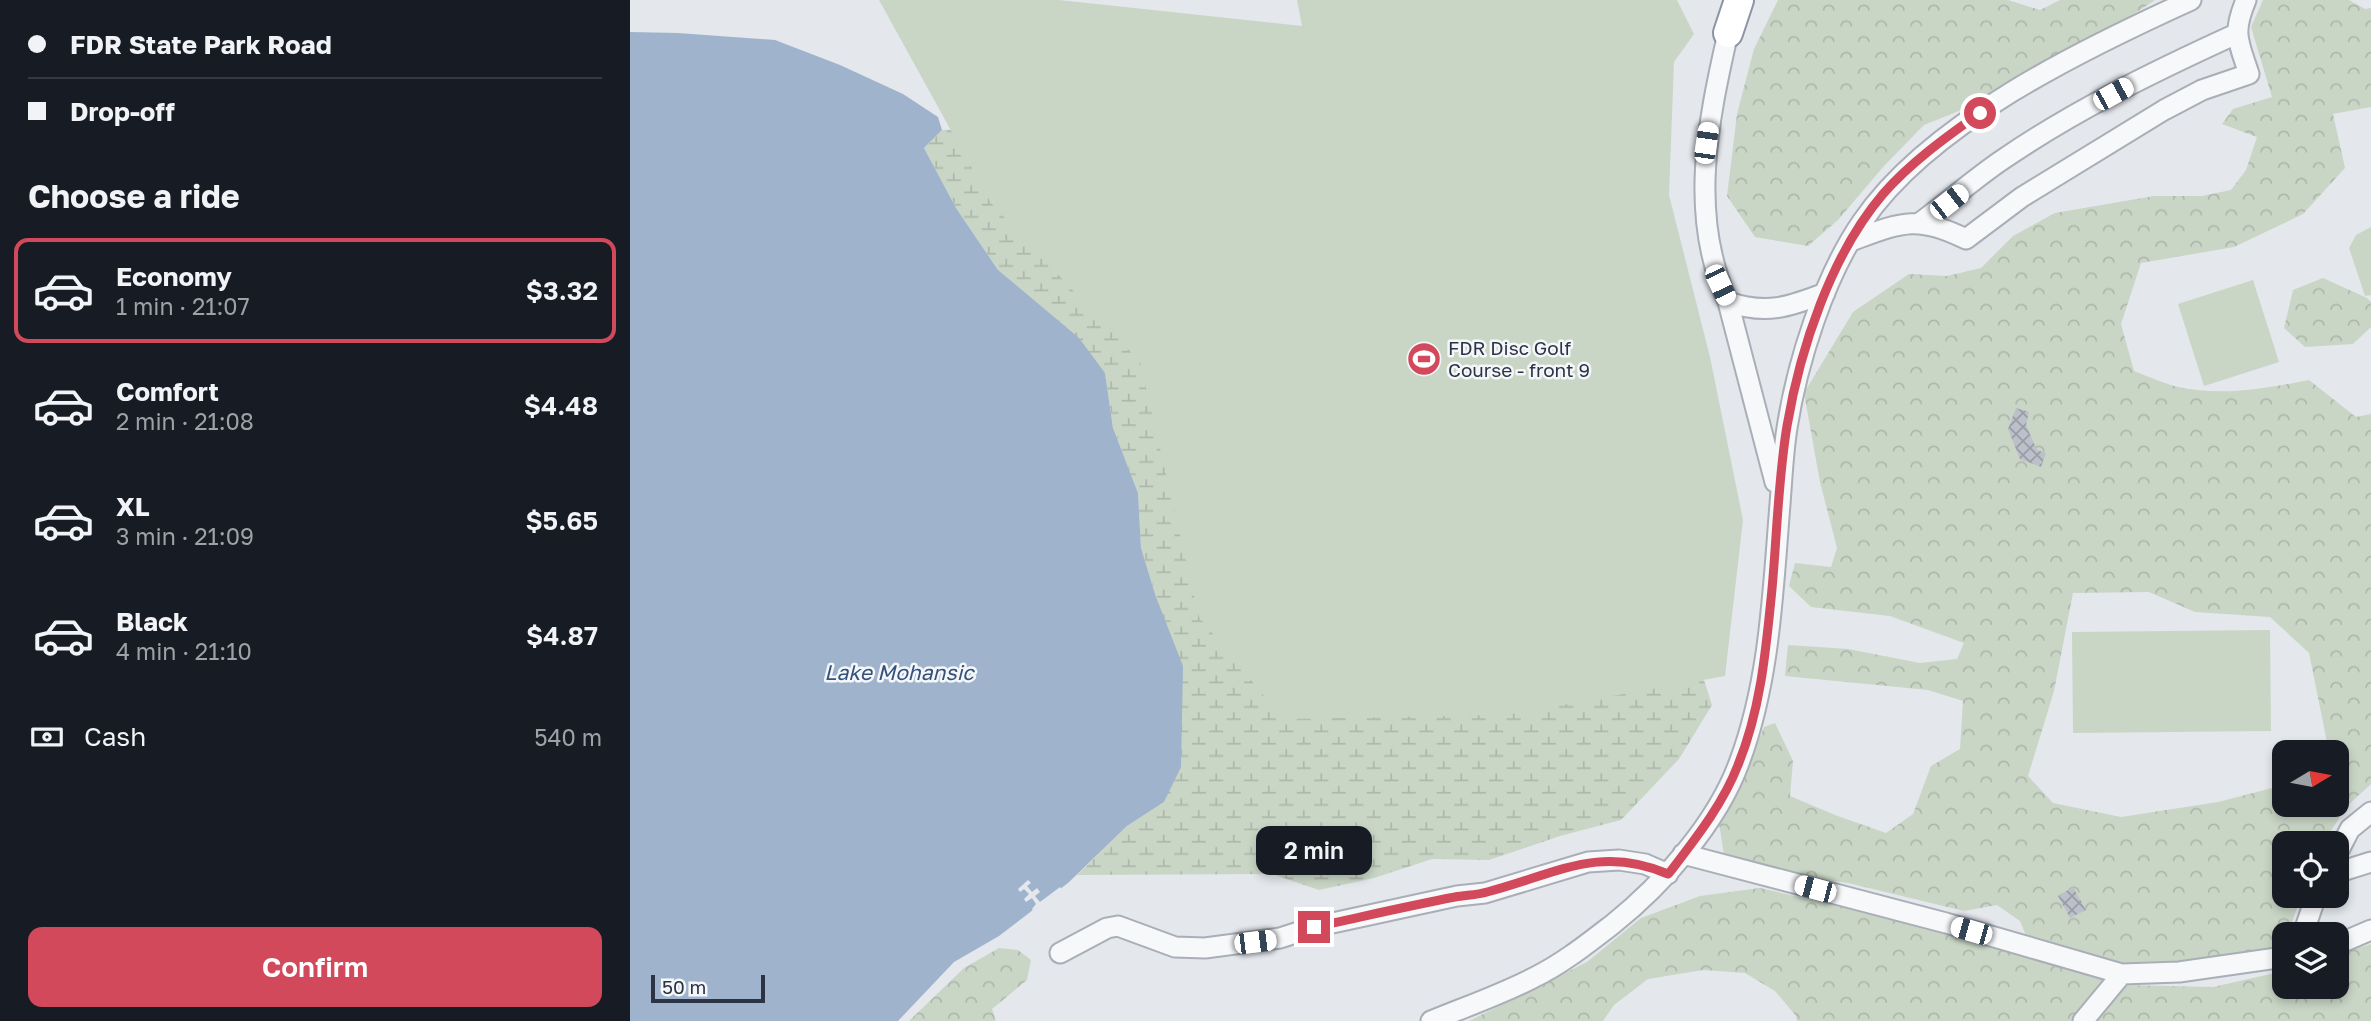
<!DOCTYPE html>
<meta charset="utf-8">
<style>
body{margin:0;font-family:"Golos Text",sans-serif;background:#20242c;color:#f1f3f6;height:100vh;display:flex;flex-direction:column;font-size:26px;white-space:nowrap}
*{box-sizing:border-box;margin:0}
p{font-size:23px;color:#9ea1a6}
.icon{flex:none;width:38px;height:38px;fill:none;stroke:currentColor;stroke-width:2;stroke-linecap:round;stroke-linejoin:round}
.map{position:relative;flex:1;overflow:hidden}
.sheet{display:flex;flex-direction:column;background:#171b24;width:630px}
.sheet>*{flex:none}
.guide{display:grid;align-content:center;height:154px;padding:0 28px;background:#171b24}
.needle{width:46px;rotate:80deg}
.controls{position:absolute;left:1642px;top:740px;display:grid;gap:14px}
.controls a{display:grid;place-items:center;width:77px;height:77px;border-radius:14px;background:#171b24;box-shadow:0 4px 10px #0003;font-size:35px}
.scale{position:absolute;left:21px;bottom:18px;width:114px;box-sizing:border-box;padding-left:7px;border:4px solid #2b3445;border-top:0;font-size:19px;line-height:24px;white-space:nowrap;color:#2b3445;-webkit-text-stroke:5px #f4f6f9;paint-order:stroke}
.end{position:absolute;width:32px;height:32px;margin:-16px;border:9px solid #d1495b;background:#fff;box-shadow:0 0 0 4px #fff}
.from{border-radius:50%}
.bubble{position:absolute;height:49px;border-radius:14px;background:#171b24;box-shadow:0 4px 10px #0003;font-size:23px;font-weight:600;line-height:49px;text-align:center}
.car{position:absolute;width:21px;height:42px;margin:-21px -10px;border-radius:9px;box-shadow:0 0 5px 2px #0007;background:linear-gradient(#fff 24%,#345 0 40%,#fff 0 76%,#345 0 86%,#fff 0)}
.guide b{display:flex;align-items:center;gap:24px;height:66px;font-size:26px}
.guide b+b{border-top:2px solid #363941}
.guide i{width:18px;height:18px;background:#f1f3f6}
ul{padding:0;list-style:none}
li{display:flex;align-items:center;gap:21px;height:105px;margin:0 14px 10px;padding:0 14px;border:4px solid transparent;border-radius:14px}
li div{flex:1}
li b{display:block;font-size:26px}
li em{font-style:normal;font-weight:600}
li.selected{border-color:#d1495b}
li>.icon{width:63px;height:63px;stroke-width:1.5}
h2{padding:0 28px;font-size:32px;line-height:84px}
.pay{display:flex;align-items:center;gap:18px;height:77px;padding:0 28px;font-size:26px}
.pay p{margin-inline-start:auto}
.primary-button{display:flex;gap:14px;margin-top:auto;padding:14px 28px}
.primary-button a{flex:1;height:80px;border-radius:14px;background:#d1495b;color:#fff;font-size:28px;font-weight:600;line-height:80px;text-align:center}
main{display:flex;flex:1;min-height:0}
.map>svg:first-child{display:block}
.forest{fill:url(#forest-crowns);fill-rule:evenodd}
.wetland{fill:url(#wetland-marsh)}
.pitch{fill:#c9d6c5}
.water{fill:#9fb4cc}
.pier{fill:#e4e7ec}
.building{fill:url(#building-cross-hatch)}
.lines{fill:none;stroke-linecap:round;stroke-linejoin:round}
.minor-casing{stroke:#a9aeb7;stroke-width:23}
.highway-casing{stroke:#8b94a3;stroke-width:32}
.minor{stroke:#f7f8fa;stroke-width:19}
.highway{stroke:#fff;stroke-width:28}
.route{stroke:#d1495b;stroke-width:9}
.labels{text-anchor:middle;stroke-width:5;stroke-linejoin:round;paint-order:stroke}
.poi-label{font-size:19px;fill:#2b3445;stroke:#f4f6f9;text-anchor:start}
.water-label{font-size:21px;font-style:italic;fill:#34527a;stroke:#f4f6f9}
</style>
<main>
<section class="sheet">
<div class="guide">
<b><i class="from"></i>FDR State Park Road</b>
<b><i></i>Drop-off</b>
</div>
<h2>Choose a ride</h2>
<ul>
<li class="selected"><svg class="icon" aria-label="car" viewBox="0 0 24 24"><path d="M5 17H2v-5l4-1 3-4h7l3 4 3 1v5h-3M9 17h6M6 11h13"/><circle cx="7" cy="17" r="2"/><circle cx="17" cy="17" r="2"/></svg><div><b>Economy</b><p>1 min · 21:07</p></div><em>$3.32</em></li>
<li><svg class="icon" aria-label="car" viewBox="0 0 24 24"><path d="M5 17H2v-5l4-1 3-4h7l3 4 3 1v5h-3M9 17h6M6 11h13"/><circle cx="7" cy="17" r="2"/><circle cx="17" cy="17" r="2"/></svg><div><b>Comfort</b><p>2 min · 21:08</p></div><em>$4.48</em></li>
<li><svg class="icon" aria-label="car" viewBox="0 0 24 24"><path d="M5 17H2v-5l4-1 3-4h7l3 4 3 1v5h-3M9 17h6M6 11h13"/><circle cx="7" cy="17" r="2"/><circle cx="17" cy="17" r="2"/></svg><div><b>XL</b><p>3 min · 21:09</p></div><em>$5.65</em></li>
<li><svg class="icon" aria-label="car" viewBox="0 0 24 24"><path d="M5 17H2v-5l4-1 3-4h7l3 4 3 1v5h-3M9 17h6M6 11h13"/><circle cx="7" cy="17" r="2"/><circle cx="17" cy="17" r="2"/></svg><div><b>Black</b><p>4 min · 21:10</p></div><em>$4.87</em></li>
</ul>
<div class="pay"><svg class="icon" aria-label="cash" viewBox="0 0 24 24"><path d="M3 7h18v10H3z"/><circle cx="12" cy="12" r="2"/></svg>Cash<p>540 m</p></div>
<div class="primary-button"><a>Confirm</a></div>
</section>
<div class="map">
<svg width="1741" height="1021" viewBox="0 0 1741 1021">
<defs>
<pattern id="forest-crowns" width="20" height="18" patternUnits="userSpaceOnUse" patternTransform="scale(1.75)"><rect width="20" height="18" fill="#c9d6c5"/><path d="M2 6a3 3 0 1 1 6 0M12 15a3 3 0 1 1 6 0" fill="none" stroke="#adb8ab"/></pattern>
<pattern id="wetland-marsh" width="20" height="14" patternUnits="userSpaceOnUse" patternTransform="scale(1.75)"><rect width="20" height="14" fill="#c9d6c5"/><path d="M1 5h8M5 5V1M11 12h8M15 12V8" fill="none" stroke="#adb8ab"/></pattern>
<pattern id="building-cross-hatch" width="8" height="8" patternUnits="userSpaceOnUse" patternTransform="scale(1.75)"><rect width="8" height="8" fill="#bbc0ca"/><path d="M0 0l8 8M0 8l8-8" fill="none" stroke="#989da6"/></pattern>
</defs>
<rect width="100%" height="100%" fill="#e4e7ec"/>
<path class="forest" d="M 1148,0 L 1378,0 L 1410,10 L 1430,0 L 1525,0 L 1474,34 L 1351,102 L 1294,125 L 1254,166 L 1208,220 L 1178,246 L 1125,237 L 1097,196 L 1107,114 L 1124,49 Z
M 1633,0 L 1719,0 L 1735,9 L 1741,8 L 1741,107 L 1703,114 L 1715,168 L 1673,214 L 1604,247 L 1511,263 L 1491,324 L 1504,371 C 1517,376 1531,382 1544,386 C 1589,397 1634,389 1679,380 L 1726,417 L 1741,414 L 1741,784 L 1717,806 L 1693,843 L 1654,844 L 1654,896 L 1671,896 L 1658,934 L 1654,934 L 1654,945 C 1602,960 1526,971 1472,961 C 1448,957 1423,949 1399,943 L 1390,921 L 1367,905 L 1334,911 L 1218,883 L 1132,870 L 1094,855 L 1088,817 L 1116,772 L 1134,727 L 1145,723 L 1163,761 L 1160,796 L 1205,815 L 1256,833 L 1283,814 L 1301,766 L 1330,749 L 1333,701 L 1298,690 L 1155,676 L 1158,645 L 1218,649 L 1290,663 L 1327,659 L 1334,643 L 1260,616 L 1181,607 L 1159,586 L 1165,563 L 1201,567 L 1207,548 L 1190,482 L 1174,393 L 1223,312 L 1279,274 L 1317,276 L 1351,268 L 1383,236 L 1425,213 L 1524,196 L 1572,196 L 1601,190 L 1616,170 L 1627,137 L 1592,124 L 1603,109 L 1642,97 L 1621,27 ZM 1519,592 L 1565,612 L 1640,617 L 1679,653 L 1699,752 L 1706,752 L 1706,805 L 1654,805 L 1654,785 L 1588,802 L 1491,817 L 1423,803 L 1398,776 L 1424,691 L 1443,593 Z
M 1693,278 L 1737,298 L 1741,302 L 1741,327 L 1723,344 L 1675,347 L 1654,328 L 1663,290 Z
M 1130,888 L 1274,921 L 1473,977 L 1475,984 L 1443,1021 L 1167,1021 L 1166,1016 L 1145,991 L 1115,973 L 1073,970 L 1018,979 L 984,1005 L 973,1021 L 839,1021 L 957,962 L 1011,918 L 1070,896 Z
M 1741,944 L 1741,1021 L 1462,1021 L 1493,985 L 1583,987 L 1654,971 L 1654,987 L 1706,987 L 1706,955 Z
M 369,948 L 388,950 L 401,960 L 397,980 L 362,1009 L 366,1021 L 279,1021 L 334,968 Z"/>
<path class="wetland" d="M 351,129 L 1067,658 L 1082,705 L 1049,759 L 991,820 L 930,836 L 859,860 L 802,859 L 744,878 L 689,890 L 642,874 L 447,875 L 497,826 L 534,802 L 526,597 L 511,548 L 508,493 L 483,428 L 475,373 L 407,304 L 368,270 L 326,208 L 294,148 L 312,130 Z"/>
<path class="pitch" d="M 249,0 L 429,0 L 672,26 L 667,0 L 1047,0 L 1064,34 L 1044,62 L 1039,195 L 1080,357 L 1113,520 L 1095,676 L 876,715 L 653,719 L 569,617 L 510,362 L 361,203 Z
M 1741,227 L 1741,295 L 1735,296 L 1719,248 L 1726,235 Z
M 1623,280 L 1649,362 L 1574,386 L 1548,304 Z
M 1640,630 L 1641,731 L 1443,733 L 1442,632 Z"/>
<path class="water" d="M 0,32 L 48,33 L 145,40 L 210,65 L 273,94 L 308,117 L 312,130 L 294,148 L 326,208 L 368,270 L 449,338 L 475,373 L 483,428 L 508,493 L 511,548 L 526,597 L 553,666 L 551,767 L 534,802 L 497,826 L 438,883 L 369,936 L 324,962 L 268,1021 L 0,1021 Z"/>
<path class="pier" d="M 398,880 L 401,883 L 397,886 L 402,892 L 407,888 L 410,892 L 405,896 L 410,902 L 430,887 L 432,890 L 404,912 L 402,909 L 406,904 L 402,898 L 396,902 L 394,899 L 399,894 L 394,889 L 390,892 L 388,889 Z"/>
<path class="building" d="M 1386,408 L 1399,412 L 1396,425 L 1407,450 L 1416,453 L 1411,467 L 1390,459 L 1378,429 Z
M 1443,887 L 1456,910 L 1440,918 L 1428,896 Z"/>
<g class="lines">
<g class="minor-casing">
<path id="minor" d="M 1098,33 C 1078,121 1058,216 1098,302 L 1145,482
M 1291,222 C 1318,202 1344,179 1372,160 C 1445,110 1525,71 1606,34
M 1221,241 C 1270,223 1286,214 1336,239 L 1392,197 L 1534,110 L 1572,90 L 1619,74 C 1608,40 1602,34 1616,0
M 1098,302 C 1136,315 1159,307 1195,293
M 1053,854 L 1316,923 L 1492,974 L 1549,972 L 1654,957
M 1706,856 L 1720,829 L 1741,812
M 1706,873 L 1741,862
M 1673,934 L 1686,896
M 1706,945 L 1741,930
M 430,953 L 477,928 L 488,926 L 545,947 L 575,948 L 650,938 L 684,927 L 827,896 L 855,893 L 958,862 L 989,860 L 1015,864 L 1038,874
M 801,1021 C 835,1007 870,995 903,978 C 932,964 957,944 983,924 C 1033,884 1087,823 1109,763 C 1140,681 1143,590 1150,504 C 1152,479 1153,453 1157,428 C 1167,363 1194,277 1232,222 C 1299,123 1453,49 1561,0
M 1453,1021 L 1492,974"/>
</g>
<g class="highway-casing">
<path id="highway" d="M 1098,33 L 1109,0"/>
</g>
<use href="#minor" class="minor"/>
<use href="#highway" class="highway"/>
</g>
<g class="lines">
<path class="route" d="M 684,927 C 731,917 778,906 825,897 C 836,895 847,895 857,892 C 924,875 968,844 1038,874 L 1040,872 C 1066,838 1093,804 1108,765 C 1131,709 1136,649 1142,589 C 1147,535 1148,480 1157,426 C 1170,349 1201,255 1253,194 C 1280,163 1316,137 1350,113"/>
</g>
<defs>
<g id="stadium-disc" transform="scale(1.75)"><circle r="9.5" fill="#d1495b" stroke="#f4f6f9"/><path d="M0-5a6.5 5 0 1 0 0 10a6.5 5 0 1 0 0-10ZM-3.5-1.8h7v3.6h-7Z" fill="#fff"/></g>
</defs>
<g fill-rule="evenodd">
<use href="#stadium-disc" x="794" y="359"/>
</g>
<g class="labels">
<g class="poi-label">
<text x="818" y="355">FDR Disc Golf<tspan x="818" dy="22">Course - front 9</tspan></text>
</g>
<g class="water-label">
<text x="269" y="680">Lake Mohansic</text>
</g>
</g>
</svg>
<div class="controls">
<a><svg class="needle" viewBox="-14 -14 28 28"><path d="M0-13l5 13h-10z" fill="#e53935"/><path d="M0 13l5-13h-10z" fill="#9ea1a6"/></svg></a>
<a><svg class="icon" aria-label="locate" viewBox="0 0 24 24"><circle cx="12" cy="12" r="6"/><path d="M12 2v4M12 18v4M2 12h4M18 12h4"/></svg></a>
<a><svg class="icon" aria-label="layers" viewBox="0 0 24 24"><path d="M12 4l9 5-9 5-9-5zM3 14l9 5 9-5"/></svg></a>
</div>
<div class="scale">50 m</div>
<i class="end from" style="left:1350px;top:113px"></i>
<i class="end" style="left:684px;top:927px"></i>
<div class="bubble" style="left:626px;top:826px;width:116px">2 min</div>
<i class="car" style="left:1483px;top:94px;rotate:61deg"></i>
<i class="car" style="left:1076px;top:143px;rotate:8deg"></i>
<i class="car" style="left:1319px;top:202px;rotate:52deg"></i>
<i class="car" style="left:1090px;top:285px;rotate:155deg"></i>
<i class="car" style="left:1185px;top:889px;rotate:285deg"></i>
<i class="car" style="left:1341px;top:931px;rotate:286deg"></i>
<i class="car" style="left:625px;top:942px;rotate:83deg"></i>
</div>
</main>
